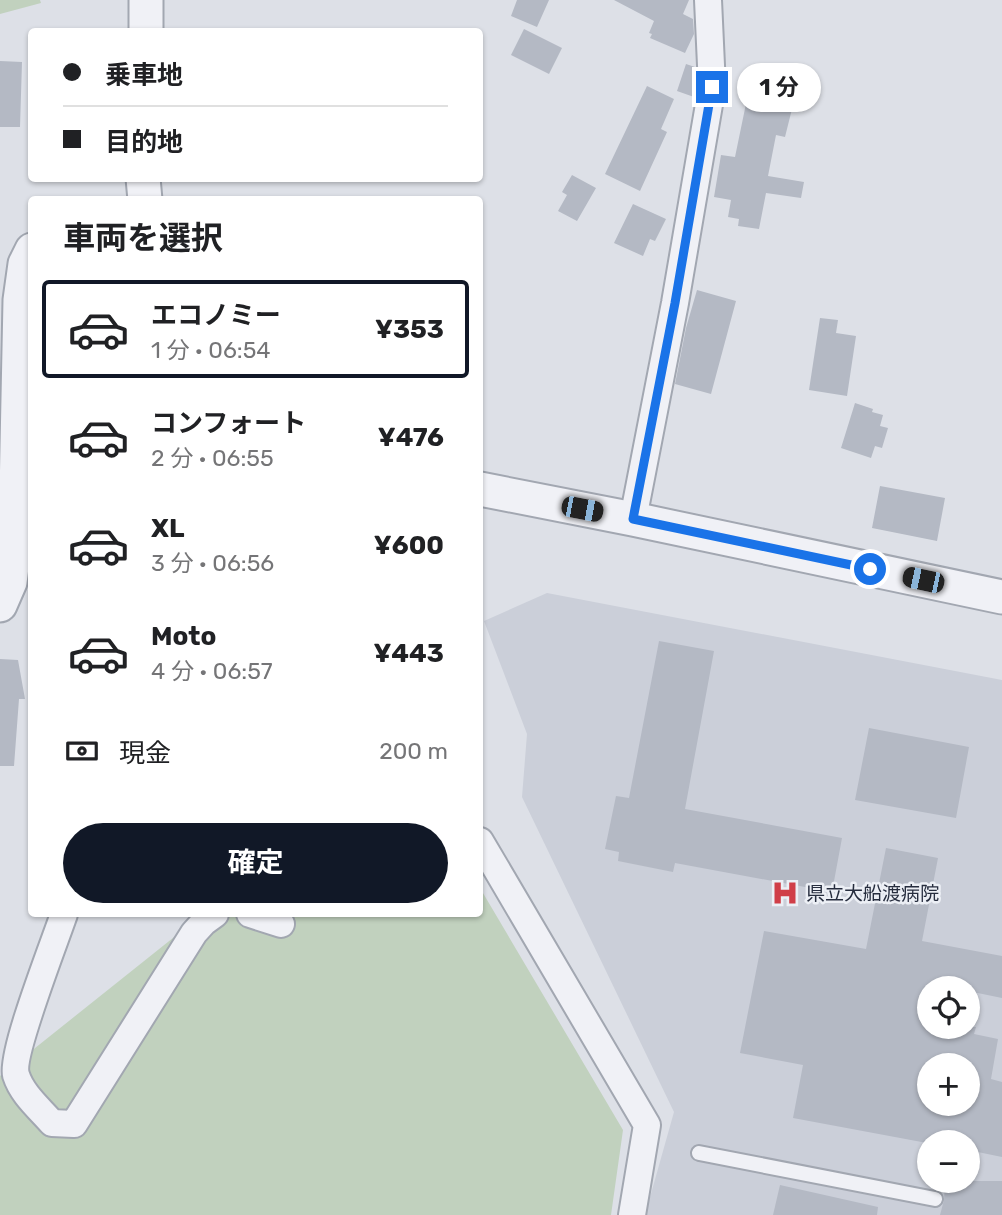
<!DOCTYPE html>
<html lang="ja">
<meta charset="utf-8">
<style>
body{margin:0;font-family:Rubik,"Noto Sans JP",sans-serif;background:#f2f2f2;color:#202124;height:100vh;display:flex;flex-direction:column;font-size:26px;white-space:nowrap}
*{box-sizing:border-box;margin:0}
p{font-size:23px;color:#757577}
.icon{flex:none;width:38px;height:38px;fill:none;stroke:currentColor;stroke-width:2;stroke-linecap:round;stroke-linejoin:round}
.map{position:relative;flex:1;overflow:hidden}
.side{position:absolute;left:28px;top:196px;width:455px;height:721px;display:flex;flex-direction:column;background:#fff;border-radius:7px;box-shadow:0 2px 5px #0004}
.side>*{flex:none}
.hud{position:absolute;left:28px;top:28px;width:455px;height:154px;border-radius:7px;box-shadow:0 2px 5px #0004;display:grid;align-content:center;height:154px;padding:0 35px;background:#fff}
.tools{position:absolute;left:917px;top:976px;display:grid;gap:14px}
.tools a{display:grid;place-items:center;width:63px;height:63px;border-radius:50%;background:#fff;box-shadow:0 2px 5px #0004;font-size:35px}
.end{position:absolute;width:32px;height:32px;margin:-16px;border:9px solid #1a73e8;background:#fff;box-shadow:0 0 0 4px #fff}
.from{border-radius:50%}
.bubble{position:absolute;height:49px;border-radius:24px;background:#fff;box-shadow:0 2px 5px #0004;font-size:23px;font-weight:700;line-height:49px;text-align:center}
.car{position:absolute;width:21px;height:42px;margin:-21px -10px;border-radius:9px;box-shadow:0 0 5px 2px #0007;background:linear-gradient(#222 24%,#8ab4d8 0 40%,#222 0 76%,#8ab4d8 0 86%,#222 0)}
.hud b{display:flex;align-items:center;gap:24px;height:66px;font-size:26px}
.hud b+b{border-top:2px solid #e0e0e0}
.hud i{width:18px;height:18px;background:#202124}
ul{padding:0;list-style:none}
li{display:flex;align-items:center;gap:21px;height:98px;margin:0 14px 10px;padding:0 21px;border:4px solid transparent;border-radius:7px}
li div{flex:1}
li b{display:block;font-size:26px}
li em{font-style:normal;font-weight:700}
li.on{border-color:#111827}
li>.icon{width:63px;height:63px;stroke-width:1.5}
h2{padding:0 35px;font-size:32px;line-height:84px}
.pay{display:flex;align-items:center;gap:18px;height:77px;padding:0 35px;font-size:26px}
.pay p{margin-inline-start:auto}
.action{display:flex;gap:14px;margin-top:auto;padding:14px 35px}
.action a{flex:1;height:80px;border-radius:42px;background:#111827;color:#fff;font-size:28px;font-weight:700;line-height:80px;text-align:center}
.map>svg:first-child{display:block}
.built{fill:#cbcfd9;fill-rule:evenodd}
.green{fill:#c1d1be}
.building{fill:#b4b9c4;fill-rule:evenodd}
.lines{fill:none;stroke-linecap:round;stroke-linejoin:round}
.service-casing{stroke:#a2a7b1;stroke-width:18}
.minor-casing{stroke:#a2a7b1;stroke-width:30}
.tertiary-casing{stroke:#a2a7b1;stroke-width:37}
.service{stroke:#f0f1f6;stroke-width:14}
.minor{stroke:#f0f1f6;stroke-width:26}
.tertiary{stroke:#f0f1f6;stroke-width:33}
.route{stroke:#1a73e8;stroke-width:9}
.labels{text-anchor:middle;stroke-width:5;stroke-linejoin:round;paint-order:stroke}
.poi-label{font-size:19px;fill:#262d3e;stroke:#eceff5;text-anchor:start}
</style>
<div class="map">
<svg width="1002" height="1215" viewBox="0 0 1002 1215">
<rect width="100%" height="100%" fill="#dde0e7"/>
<path class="built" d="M 547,593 L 1002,680 L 1002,1215 L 645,1215 L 674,1112 L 522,797 L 527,734 L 484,621 ZM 929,989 L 968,989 L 968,1027 L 929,1027 ZM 929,1066 L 968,1066 L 968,1104 L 929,1104 ZM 929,1143 L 968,1143 L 968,1181 L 929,1181 Z"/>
<path class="green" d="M 0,0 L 40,0 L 41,3 L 0,14 Z
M 480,888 L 623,1130 L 611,1215 L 0,1215 L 0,1076 L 203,914 L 480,914 Z"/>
<path class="building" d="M 517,0 L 549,0 L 537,27 L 511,16 Z
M 614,0 L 689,0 L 683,14 L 693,19 L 694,34 L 685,53 L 650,38 L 652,34 L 649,33 L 654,21 Z
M 524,29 L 562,48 L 549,74 L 511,55 Z
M 0,61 L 22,62 L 20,127 L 0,127 Z
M 686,64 L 695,67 L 694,97 L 677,91 Z
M 647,86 L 674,99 L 661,129 L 667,132 L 640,191 L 605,174 Z
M 748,94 L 766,98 L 766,95 L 794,101 L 785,137 L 776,135 L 768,176 L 804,182 L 801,198 L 766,193 L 759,229 L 738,226 L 739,219 L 728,217 L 731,200 L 714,197 L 721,155 L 735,157 Z
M 572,175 L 596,188 L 577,221 L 558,211 L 567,195 L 562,192 Z
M 633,204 L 666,219 L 655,241 L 650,239 L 643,256 L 614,243 Z
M 697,290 L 736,301 L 711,394 L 675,384 L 686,328 Z
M 820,318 L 838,320 L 836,333 L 856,336 L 847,396 L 809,390 Z
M 855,403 L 873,409 L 872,412 L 883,415 L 880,426 L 888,428 L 882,448 L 875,446 L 871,458 L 841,448 Z
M 880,486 L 945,498 L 937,541 L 872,528 Z
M 659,641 L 714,651 L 685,809 L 842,838 L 832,892 L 675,863 L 673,872 L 618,861 L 619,852 L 605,849 L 616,796 L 629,798 Z
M 0,659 L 18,660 L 25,699 L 19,699 L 14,766 L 0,766 Z
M 869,728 L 969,747 L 956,818 L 855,800 Z
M 886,848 L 938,858 L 922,941 L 1002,956 L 1002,998 L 968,991 L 968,989 L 929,989 L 929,1027 L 976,1027 L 974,1034 L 998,1039 L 991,1079 L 1002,1082 L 1002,1157 L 968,1150 L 968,1143 L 927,1143 L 793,1118 L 803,1065 L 740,1053 L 764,931 L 866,949 ZM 929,1066 L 968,1066 L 968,1104 L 929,1104 Z
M 945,1181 L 1002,1181 L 1002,1215 L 940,1215 L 944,1200 Z
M 780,1185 L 878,1207 L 877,1215 L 773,1215 Z"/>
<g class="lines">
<g class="service-casing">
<path id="service" d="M 699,1153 L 935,1199"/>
</g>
<g class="minor-casing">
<path id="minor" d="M 633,519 L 675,303 L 712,87 L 708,0
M 480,841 L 647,1125 L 632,1215
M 64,914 C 55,941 10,1055 16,1075 C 22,1094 39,1108 52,1123 L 74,1124 L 194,933 L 204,922 L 215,914
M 250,914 L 281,924"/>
</g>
<g class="tertiary-casing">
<path id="tertiary" d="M 146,32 L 146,0
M 143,178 L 145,200
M 480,489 L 633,519 L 1002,597
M 0,605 L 10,582 L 15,544 L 20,300 L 25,264 L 32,250"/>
</g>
<use href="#service" class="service"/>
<use href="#minor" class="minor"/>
<use href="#tertiary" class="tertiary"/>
</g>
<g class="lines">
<path class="route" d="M 712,87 L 675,303 L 633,519 L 870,569"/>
</g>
<defs>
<g id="hospital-bare" transform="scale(2.1)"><path d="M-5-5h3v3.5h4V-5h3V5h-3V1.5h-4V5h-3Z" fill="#d03e48" stroke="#eceff5" stroke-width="2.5" paint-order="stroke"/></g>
</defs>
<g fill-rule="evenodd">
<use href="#hospital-bare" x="785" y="893"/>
</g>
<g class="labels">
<g class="poi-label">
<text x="806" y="900">県立大船渡病院</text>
</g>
</g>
</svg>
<div class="tools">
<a><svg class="icon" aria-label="locate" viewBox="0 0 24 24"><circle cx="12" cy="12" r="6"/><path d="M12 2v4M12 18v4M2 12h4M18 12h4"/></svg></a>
<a>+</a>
<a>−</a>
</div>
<i class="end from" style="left:870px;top:569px"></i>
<i class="end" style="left:712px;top:87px"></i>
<div class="bubble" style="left:737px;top:63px;width:84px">1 分</div>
<i class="car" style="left:582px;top:509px;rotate:101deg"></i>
<i class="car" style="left:923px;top:580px;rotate:282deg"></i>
<div class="hud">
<b><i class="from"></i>乗車地</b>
<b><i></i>目的地</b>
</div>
<section class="side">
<h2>車両を選択</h2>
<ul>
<li class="on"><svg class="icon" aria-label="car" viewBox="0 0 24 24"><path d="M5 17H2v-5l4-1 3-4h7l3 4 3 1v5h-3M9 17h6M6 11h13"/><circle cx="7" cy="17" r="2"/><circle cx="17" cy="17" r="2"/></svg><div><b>エコノミー</b><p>1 分 · 06:54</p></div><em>¥353</em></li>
<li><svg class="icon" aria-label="car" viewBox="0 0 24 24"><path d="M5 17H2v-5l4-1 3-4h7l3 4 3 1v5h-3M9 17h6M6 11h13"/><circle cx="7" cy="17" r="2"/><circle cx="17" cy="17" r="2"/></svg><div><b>コンフォート</b><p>2 分 · 06:55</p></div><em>¥476</em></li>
<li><svg class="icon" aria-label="car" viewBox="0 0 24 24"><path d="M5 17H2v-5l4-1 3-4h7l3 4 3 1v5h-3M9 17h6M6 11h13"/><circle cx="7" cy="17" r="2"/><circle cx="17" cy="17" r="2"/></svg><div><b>XL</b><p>3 分 · 06:56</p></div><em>¥600</em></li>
<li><svg class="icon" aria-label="car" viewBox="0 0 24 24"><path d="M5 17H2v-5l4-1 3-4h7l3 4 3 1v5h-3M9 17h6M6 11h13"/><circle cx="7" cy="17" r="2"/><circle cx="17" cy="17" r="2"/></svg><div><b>Moto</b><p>4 分 · 06:57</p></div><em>¥443</em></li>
</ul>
<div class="pay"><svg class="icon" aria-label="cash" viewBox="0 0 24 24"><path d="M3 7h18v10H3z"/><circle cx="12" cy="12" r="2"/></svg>現金<p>200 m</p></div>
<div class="action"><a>確定</a></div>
</section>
</div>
